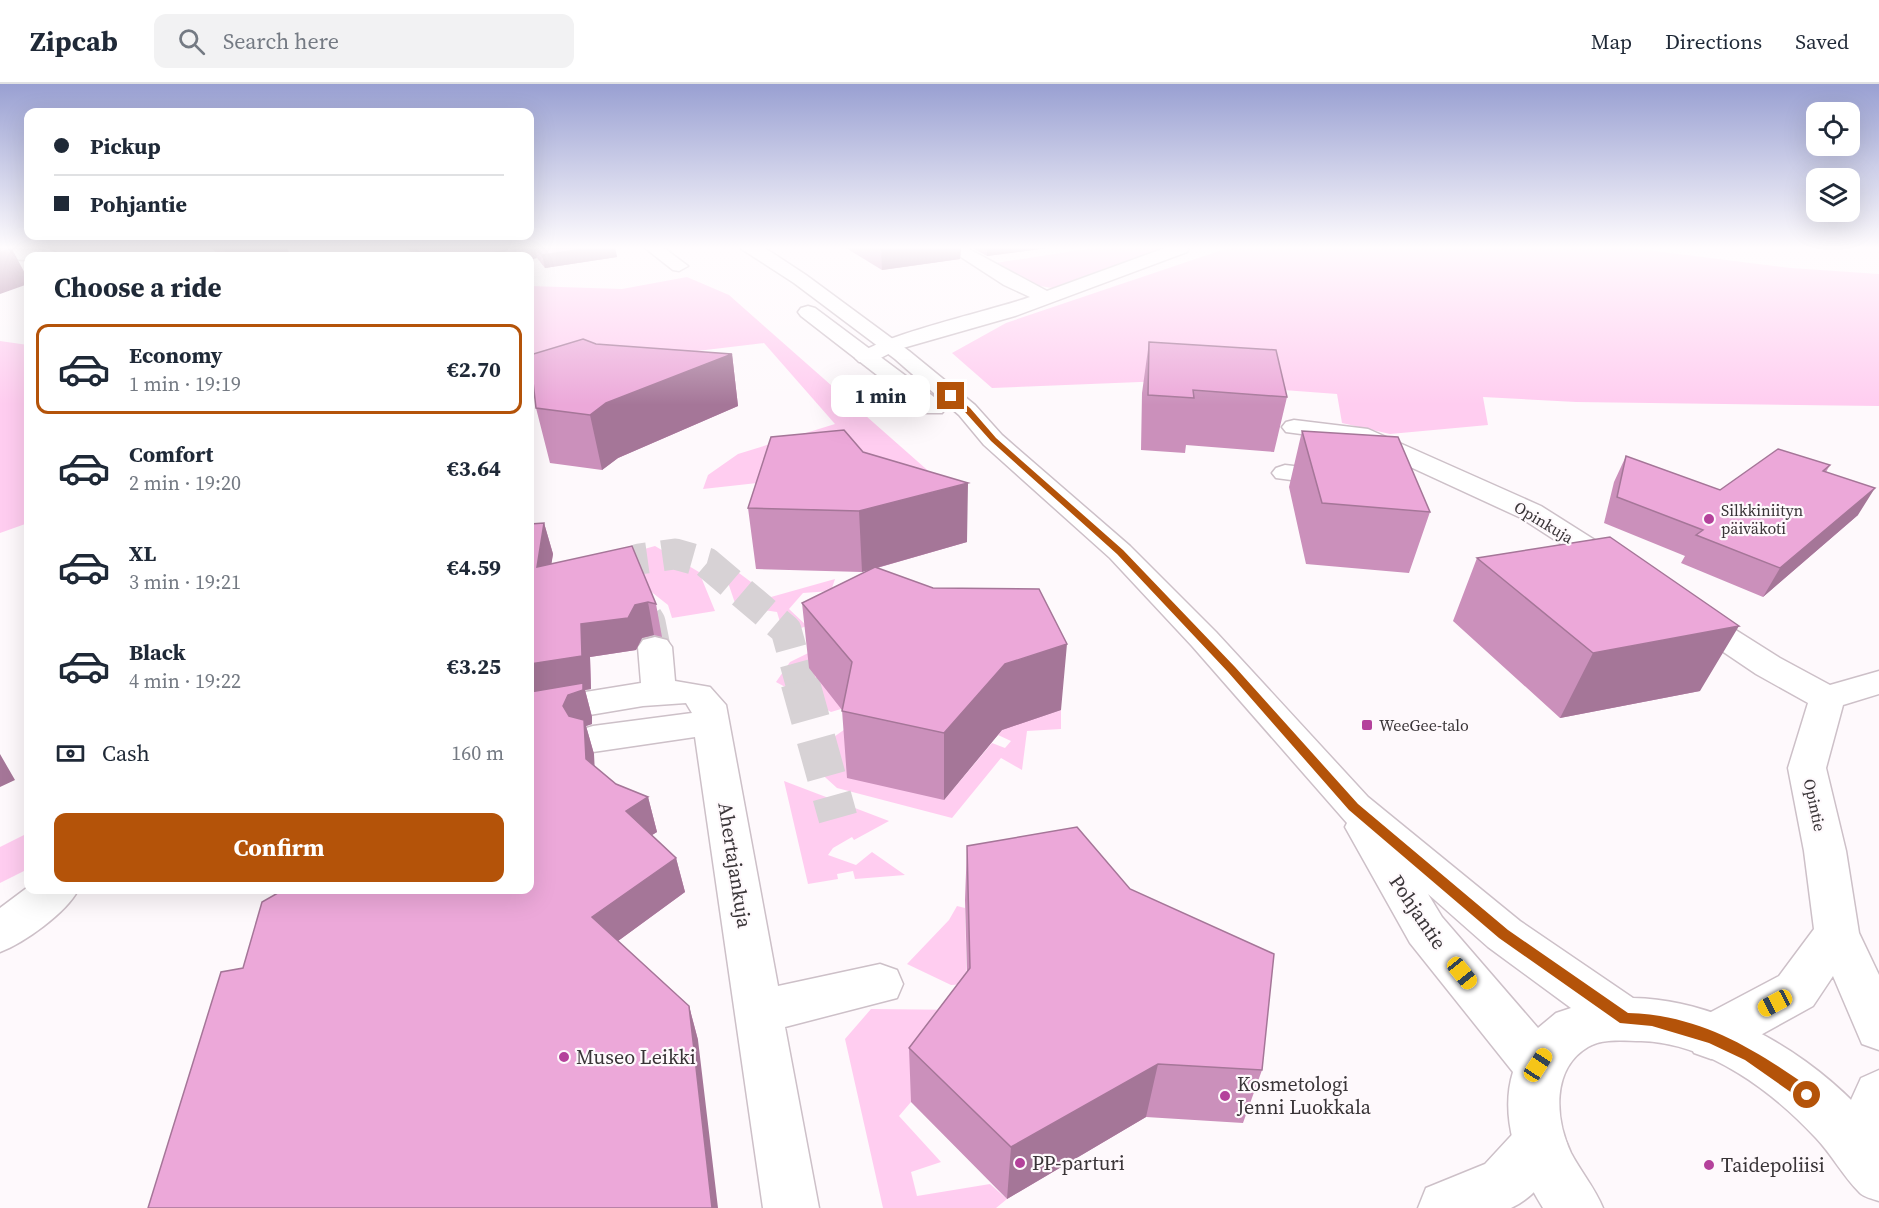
<!DOCTYPE html>
<meta charset="utf-8">
<style>
body{margin:0;font-family:"Source Serif 4",serif;background:#f2f2f3;color:#1f2937;height:100vh;display:flex;flex-direction:column;font-size:22px;white-space:nowrap}
*{box-sizing:border-box;margin:0}
p{font-size:20px;color:#747a83}
.icon{flex:none;width:33px;height:33px;fill:none;stroke:currentColor;stroke-width:2;stroke-linecap:round;stroke-linejoin:round}
.map{position:relative;flex:1;overflow:hidden}
.details{position:absolute;left:24px;top:168px;width:510px;height:642px;display:flex;flex-direction:column;background:#fff;border-radius:12px;box-shadow:0 6px 24px #0002}
.details>*{flex:none}
.guide{position:absolute;left:24px;top:24px;width:510px;height:132px;border-radius:12px;box-shadow:0 6px 24px #0002;display:grid;align-content:center;height:132px;padding:0 30px;background:#fff}
.tools{position:absolute;left:1806px;top:18px;display:grid;gap:12px}
.tools a{display:grid;place-items:center;width:54px;height:54px;border-radius:12px;background:#fff;box-shadow:0 6px 24px #0002;font-size:30px}
.end{position:absolute;width:27px;height:27px;margin:-14px;border:8px solid #b45309;background:#fff;box-shadow:0 0 0 3px #fff}
.from{border-radius:50%}
.bubble{position:absolute;height:42px;border-radius:12px;background:#fff;box-shadow:0 6px 24px #0002;font-size:20px;font-weight:700;line-height:42px;text-align:center}
.car{position:absolute;width:18px;height:36px;margin:-18px -9px;border-radius:8px;box-shadow:0 0 4px 2px #0007;background:linear-gradient(#f5c518 24%,#345 0 40%,#f5c518 0 76%,#345 0 86%,#f5c518 0)}
.guide b{display:flex;align-items:center;gap:21px;height:57px;font-size:22px}
.guide b+b{border-top:2px solid #e0e1e3}
.guide i{width:15px;height:15px;background:#1f2937}
ul{padding:0;list-style:none}
li{display:flex;align-items:center;gap:18px;height:90px;margin:0 12px 9px;padding:0 18px;border:3px solid transparent;border-radius:12px}
li div{flex:1}
li b{display:block;font-size:22px}
li em{font-style:normal;font-weight:700}
li.on{border-color:#b45309}
li>.icon{width:54px;height:54px;stroke-width:1.5}
h2{padding:0 30px;font-size:27px;line-height:72px}
.pay{display:flex;align-items:center;gap:15px;height:66px;padding:0 30px;font-size:22px}
.pay p{margin-inline-start:auto}
.cta{display:flex;gap:12px;margin-top:auto;padding:12px 30px}
.cta a{flex:1;height:69px;border-radius:12px;background:#b45309;color:#fff;font-size:24px;font-weight:700;line-height:69px;text-align:center}
header{display:flex;align-items:center;gap:36px;box-sizing:border-box;height:84px;padding:0 30px;background:#fff;border-bottom:2px solid #e0e1e3}
header strong{font-size:28px}
nav{display:flex;gap:33px;margin-inline-start:auto;font-size:21px}
.search{width:420px;height:54px;background:#f2f2f3;display:flex;align-items:center;gap:15px;box-sizing:border-box;padding:0 21px;border-radius:12px;color:#747a83;font-size:22px}
.map>svg:first-child{display:block}
.green{fill:#ffcdf0}
.lines{fill:none;stroke-linecap:round;stroke-linejoin:round}
.minor-tunnel-far1{stroke:#d7d2d5;stroke-width:31;stroke-dasharray:31 15;stroke-linecap:butt}
.minor-tunnel{stroke:#d7d2d5;stroke-width:39;stroke-dasharray:39 20;stroke-linecap:butt}
.minor-casing{stroke:#cdc0c8;stroke-width:3}
.major-casing{stroke:#cdc0c8;stroke-width:3}
.minor{fill:#fff;fill-rule:evenodd}
.major{fill:#fff;fill-rule:evenodd}
.wall{fill:#cb90bb}
.shaded-wall{fill:#a57698}
.building{fill:#eca8d9;stroke:#a57698;stroke-width:1.5}
.route{fill:#b45309}
.poi-dot{fill:#b4419b;stroke:#fef9fc;stroke-width:2}
.labels{text-anchor:middle;stroke-width:4.5;stroke-linejoin:round;paint-order:stroke}
.poi-label{font-size:16px;fill:#393437;stroke:#fef9fc;text-anchor:start}
.street-label{font-size:16px;fill:#393437;stroke:#fef9fc}
.near-street-label{font-size:20px;fill:#393437;stroke:#fef9fc}
.near-poi-label{font-size:20px;fill:#393437;stroke:#fef9fc;text-anchor:start}
</style>
<header>
<strong>Zipcab</strong>
<div class="search"><svg class="icon" aria-label="search" viewBox="0 0 24 24"><circle cx="10" cy="10" r="6"/><path d="M15 15l6 6"/></svg>Search here</div>
<nav><a>Map</a><a>Directions</a><a>Saved</a></nav>
</header>
<div class="map">
<svg width="1879" height="1124" viewBox="0 0 1879 1124">
<rect width="100%" height="100%" fill="#fef9fc"/>
<path class="green" d="M 1093,164 L 1162,164 L 1052,204 L 1010,197 L 983,181 Z
M 1228,164 L 1630,164 L 1791,184 L 1879,190 L 1879,322 L 1576,318 L 1483,313 L 1488,341 L 1390,350 L 1342,339 L 1337,310 L 1165,297 L 992,304 L 952,269 L 1006,239 Z
M 687,193 L 729,211 L 942,399 L 767,398 L 703,405 L 708,391 L 738,370 L 835,340 L 764,259 L 530,287 L 530,202 L 622,205 Z
M 0,257 L 28,261 L 28,439 L 0,449 Z
M 655,462 L 699,488 L 715,527 L 672,534 L 668,521 L 649,506 L 630,469 Z
M 727,480 L 771,513 L 835,495 L 831,507 L 803,509 L 789,525 L 807,542 L 801,544 L 790,536 L 780,538 L 777,528 L 736,522 L 722,481 Z
M 859,544 L 841,625 L 831,628 L 776,598 L 790,578 Z
M 1061,626 L 1061,645 L 1027,647 L 1022,686 L 1001,674 L 952,734 L 837,704 L 804,674 L 848,643 L 944,716 L 992,659 L 1005,664 L 1011,657 L 998,651 L 1003,645 Z
M 784,697 L 889,737 L 854,756 L 852,753 L 833,764 L 828,771 L 856,781 L 872,768 L 905,791 L 855,795 L 853,787 L 837,790 L 838,795 L 808,800 Z
M 28,749 L 28,785 L 0,799 L 0,763 Z
M 957,822 L 965,824 L 967,900 L 951,901 L 907,880 L 949,836 Z
M 871,925 L 968,926 L 911,1018 L 899,1032 L 941,1078 L 911,1088 L 917,1112 L 990,1100 L 1007,1115 L 996,1124 L 883,1124 L 845,955 Z"/>
<g class="lines">
<path class="minor-tunnel-far1" d="M 655,563 L 650,538 L 643,527 L 620,513 L 616,503 L 618,493 L 626,483 L 639,475 L 675,470 L 707,479 L 786,546 L 801,600"/>
<path class="minor-tunnel" d="M 800,598 L 838,734"/>
<g class="minor-casing">
<path id="minor" d="M 645,164 L 664,164 L 688,182 L 679,187 L 673,186 Z
M 947,164 L 967,164 L 1047,207 L 1165,164 L 1189,164 L 1187,168 L 1015,232 L 896,266 L 873,278 L 859,278 L 855,274 C 870,253 998,225 1030,213 L 1004,201 Z
M 0,165 L 53,167 L 62,172 L 28,172 L 28,176 L 0,175 Z
M 1294,336 L 1368,345 L 1541,422 L 1628,477 L 1632,483 L 1628,489 L 1617,492 L 1606,489 L 1521,434 L 1354,357 L 1286,348 L 1282,343 L 1286,338 Z
M 1285,381 L 1346,388 L 1350,394 L 1346,400 L 1337,402 L 1276,394 L 1272,389 L 1276,384 Z
M 1693,523 L 1704,526 L 1780,574 L 1830,601 L 1879,587 L 1879,610 L 1843,621 L 1826,684 L 1846,767 L 1859,849 L 1879,891 L 1879,966 L 1862,960 L 1833,892 L 1813,922 L 1728,969 L 1711,975 L 1694,969 L 1686,953 L 1694,937 L 1779,892 L 1814,845 L 1804,767 L 1788,684 L 1808,619 L 1756,590 L 1682,540 L 1677,533 L 1682,526 Z
M 655,553 L 667,556 L 672,563 L 675,597 L 710,603 L 726,621 L 778,902 L 880,880 L 897,886 L 903,900 L 897,914 L 785,943 L 819,1124 L 763,1124 L 695,653 L 593,668 L 580,664 L 575,655 L 580,646 L 593,642 L 692,629 L 686,619 L 643,622 L 530,641 L 530,617 L 641,599 L 638,563 L 643,556 Z
M 28,803 L 28,806 L 78,806 C 66,829 24,859 0,868 L 0,824 Z
M 1879,986 L 1879,1074 L 1877,1079 L 1858,1087 L 1839,1079 L 1831,1060 L 1861,994 Z
M 1540,1033 L 1559,1041 L 1567,1060 C 1556,1085 1536,1113 1511,1124 L 1418,1124 L 1426,1104 L 1485,1080 L 1521,1041 Z"/>
</g>
<g class="major-casing">
<path id="major" d="M 740,164 L 765,164 L 806,191 L 909,267 L 975,321 L 1002,351 L 1130,462 L 1216,548 L 1368,713 L 1520,837 L 1633,914 C 1727,916 1820,975 1879,1046 L 1879,1117 C 1873,1115 1863,1113 1859,1108 C 1843,1092 1832,1071 1816,1054 C 1772,1007 1709,959 1641,957 C 1624,957 1603,954 1588,963 C 1551,985 1555,1035 1571,1069 C 1581,1088 1595,1104 1603,1124 L 1543,1124 C 1518,1085 1499,1033 1513,988 L 1410,859 L 1345,743 L 1347,739 L 1192,562 L 1110,474 L 984,361 L 959,331 L 895,275 L 794,199 ZM 1428,810 L 1488,863 L 1571,924 L 1556,929 L 1538,944 L 1442,833 Z
M 808,222 L 815,224 L 942,319 L 946,324 L 942,329 L 926,329 L 801,232 L 798,228 L 801,224 Z"/>
</g>
<use href="#minor" class="minor"/>
<use href="#major" class="major"/>
</g>
<path class="wall" d="M 211,164 L 287,164 L 290,172 L 220,172 Z
M 407,164 L 615,164 L 617,173 L 545,184 L 537,174 L 530,172 L 415,172 Z
M 846,164 L 961,164 L 960,175 L 882,186 Z
M 972,164 L 1048,164 L 987,172 Z
M 1149,258 L 1287,313 L 1274,368 L 1186,361 L 1185,369 L 1141,366 L 1142,309 Z
M 596,260 L 732,270 L 738,322 L 618,374 L 602,386 L 550,379 L 536,324 Z
M 1302,347 L 1430,428 L 1409,489 L 1306,480 L 1289,403 Z
M 863,368 L 967,458 L 877,484 L 1061,626 L 1002,646 L 944,716 L 847,694 L 842,626 L 809,584 L 802,519 L 871,485 L 862,488 L 756,485 L 748,424 Z
M 1626,372 L 1720,406 L 1830,381 L 1826,388 L 1858,431 L 1763,513 L 1681,479 L 1685,472 L 1604,439 L 1614,398 Z
M 544,439 L 553,470 L 551,480 L 656,520 L 662,553 L 654,551 L 642,554 L 636,566 L 590,573 L 591,605 L 585,606 L 592,633 L 592,640 L 586,642 L 594,670 L 594,682 L 616,700 L 648,713 L 657,748 L 652,751 L 676,774 L 685,808 L 618,857 L 689,922 L 698,956 L 243,884 L 530,806 Z
M 1477,474 L 1700,607 L 1560,634 L 1453,537 Z
M 967,762 L 1262,986 L 1243,1039 L 1146,1033 L 1007,1115 L 911,1018 L 909,964 L 967,888 L 965,816 Z"/>
<path class="shaded-wall" d="M 231,164 L 287,164 L 290,172 L 227,172 L 224,165 Z
M 519,164 L 535,164 L 537,174 L 530,176 L 530,172 L 474,172 Z
M 591,164 L 615,164 L 617,173 L 545,184 L 542,171 Z
M 881,164 L 961,164 L 960,175 L 882,186 Z
M 987,164 L 1048,164 L 987,172 Z
M 12,165 L 28,195 L 28,200 L 0,210 L 0,168 Z
M 732,270 L 738,322 L 618,374 L 602,386 L 590,331 L 606,319 Z
M 968,399 L 967,458 L 862,488 L 859,427 Z
M 1875,404 L 1858,431 L 1763,513 L 1780,484 Z
M 544,439 L 553,470 L 546,515 L 537,483 Z
M 648,518 L 654,551 L 642,554 L 636,566 L 590,573 L 591,605 L 585,606 L 592,633 L 592,640 L 586,642 L 594,670 L 596,710 L 530,615 L 530,580 L 581,540 L 635,521 Z
M 1739,542 L 1700,607 L 1560,634 L 1593,569 Z
M 1067,560 L 1061,626 L 1002,646 L 944,716 L 944,649 L 1005,580 Z
M 0,670 L 15,696 L 0,703 Z
M 648,713 L 657,748 L 636,761 L 626,727 Z
M 676,774 L 685,808 L 603,868 L 592,833 Z
M 689,922 L 698,956 L 718,1124 L 712,1124 Z
M 1158,980 L 1146,1033 L 1007,1115 L 1011,1063 Z"/>
<path class="building" d="M 0,164 L 4,164 L 12,165 L 0,168 Z
M 415,164 L 519,164 L 474,172 L 423,172 Z
M 536,164 L 591,164 L 542,171 Z
M 583,255 L 596,260 L 732,270 L 606,319 L 590,331 L 536,324 L 530,271 Z
M 1149,258 L 1276,266 L 1287,313 L 1193,306 L 1194,314 L 1148,311 Z
M 844,346 L 863,368 L 968,399 L 859,427 L 748,424 L 771,353 Z
M 1302,347 L 1398,353 L 1430,428 L 1322,419 Z
M 1778,365 L 1830,381 L 1823,387 L 1875,404 L 1780,484 L 1696,451 L 1703,446 L 1617,413 L 1626,372 L 1720,406 Z
M 544,439 L 537,483 L 632,462 L 656,520 L 648,518 L 635,521 L 628,534 L 581,540 L 582,572 L 530,580 L 530,440 Z
M 1610,453 L 1739,542 L 1593,569 L 1477,474 Z
M 875,483 L 933,504 L 1039,505 L 1067,560 L 1005,580 L 944,649 L 842,627 L 852,578 L 802,519 Z
M 583,599 L 583,606 L 568,611 L 563,622 L 569,632 L 584,636 L 586,675 L 616,700 L 648,713 L 626,727 L 676,774 L 592,833 L 689,922 L 712,1124 L 148,1124 L 221,888 L 243,884 L 262,818 L 283,806 L 530,806 L 530,608 Z
M 1077,743 L 1130,805 L 1274,870 L 1262,986 L 1158,980 L 1011,1063 L 909,964 L 970,884 L 967,762 Z"/>
<linearGradient id="sky" x2="0" y2="1"><stop stop-color="#99a0d2"/><stop offset="0.51" stop-color="#fffcfe"/><stop offset="1" stop-color="#fffcfe" stop-opacity="0"/></linearGradient>
<rect width="1879" height="321" fill="url(#sky)"/>
<path class="route" d="M 949,310 L 953,310 L 970,324 L 996,354 L 1123,466 L 1235,583 L 1358,720 L 1508,846 L 1628,929 C 1701,931 1754,965 1812,1005 L 1814,1011 L 1812,1016 L 1807,1018 L 1802,1016 L 1745,976 L 1709,959 L 1652,942 L 1620,939 L 1499,854 L 1349,726 L 1228,588 L 1117,470 L 991,357 Z"/>
<g class="poi-dot">
<circle cx="1709" cy="435" r="6"/>
<rect x="1361" y="635" width="12" height="12" rx="3"/>
<circle cx="564" cy="973" r="6"/>
<circle cx="1225" cy="1012" r="6"/>
<circle cx="1020" cy="1079" r="6"/>
<circle cx="1709" cy="1081" r="6"/>
</g>
<g class="labels">
<g class="poi-label">
<text x="1721" y="432">Silkkiniityn<tspan x="1721" dy="18">päiväkoti</tspan></text>
<text x="1379" y="647">WeeGee-talo</text>
</g>
<g class="street-label">
<text transform="translate(1544 438) rotate(31)" y="6">Opinkuja</text>
<text transform="translate(1815 721) rotate(78)" y="6">Opintie</text>
</g>
<g class="near-street-label">
<text transform="translate(735 781) rotate(81)" y="7">Ahertajankuja</text>
<text transform="translate(1418 828) rotate(56)" y="7">Pohjantie</text>
</g>
<g class="near-poi-label">
<text x="576" y="980">Museo Leikki</text>
<text x="1237" y="1007">Kosmetologi<tspan x="1237" dy="23">Jenni Luokkala</tspan></text>
<text x="1032" y="1086">PP-parturi</text>
<text x="1721" y="1088">Taidepoliisi</text>
</g>
</g>
</svg>
<div class="tools">
<a><svg class="icon" aria-label="locate" viewBox="0 0 24 24"><circle cx="12" cy="12" r="6"/><path d="M12 2v4M12 18v4M2 12h4M18 12h4"/></svg></a>
<a><svg class="icon" aria-label="layers" viewBox="0 0 24 24"><path d="M12 4l9 5-9 5-9-5zM3 14l9 5 9-5"/></svg></a>
</div>
<i class="end from" style="left:1807px;top:1011px"></i>
<i class="end" style="left:951px;top:312px"></i>
<div class="bubble" style="left:831px;top:291px;width:99px">1 min</div>
<i class="car" style="left:1462px;top:889px;rotate:141deg"></i>
<i class="car" style="left:1775px;top:919px;rotate:242deg"></i>
<i class="car" style="left:1538px;top:981px;rotate:33deg"></i>
<div class="guide">
<b><i class="from"></i>Pickup</b>
<b><i></i>Pohjantie</b>
</div>
<section class="details">
<h2>Choose a ride</h2>
<ul>
<li class="on"><svg class="icon" aria-label="car" viewBox="0 0 24 24"><path d="M5 17H2v-5l4-1 3-4h7l3 4 3 1v5h-3M9 17h6M6 11h13"/><circle cx="7" cy="17" r="2"/><circle cx="17" cy="17" r="2"/></svg><div><b>Economy</b><p>1 min · 19:19</p></div><em>€2.70</em></li>
<li><svg class="icon" aria-label="car" viewBox="0 0 24 24"><path d="M5 17H2v-5l4-1 3-4h7l3 4 3 1v5h-3M9 17h6M6 11h13"/><circle cx="7" cy="17" r="2"/><circle cx="17" cy="17" r="2"/></svg><div><b>Comfort</b><p>2 min · 19:20</p></div><em>€3.64</em></li>
<li><svg class="icon" aria-label="car" viewBox="0 0 24 24"><path d="M5 17H2v-5l4-1 3-4h7l3 4 3 1v5h-3M9 17h6M6 11h13"/><circle cx="7" cy="17" r="2"/><circle cx="17" cy="17" r="2"/></svg><div><b>XL</b><p>3 min · 19:21</p></div><em>€4.59</em></li>
<li><svg class="icon" aria-label="car" viewBox="0 0 24 24"><path d="M5 17H2v-5l4-1 3-4h7l3 4 3 1v5h-3M9 17h6M6 11h13"/><circle cx="7" cy="17" r="2"/><circle cx="17" cy="17" r="2"/></svg><div><b>Black</b><p>4 min · 19:22</p></div><em>€3.25</em></li>
</ul>
<div class="pay"><svg class="icon" aria-label="cash" viewBox="0 0 24 24"><path d="M3 7h18v10H3z"/><circle cx="12" cy="12" r="2"/></svg>Cash<p>160 m</p></div>
<div class="cta"><a>Confirm</a></div>
</section>
</div>
